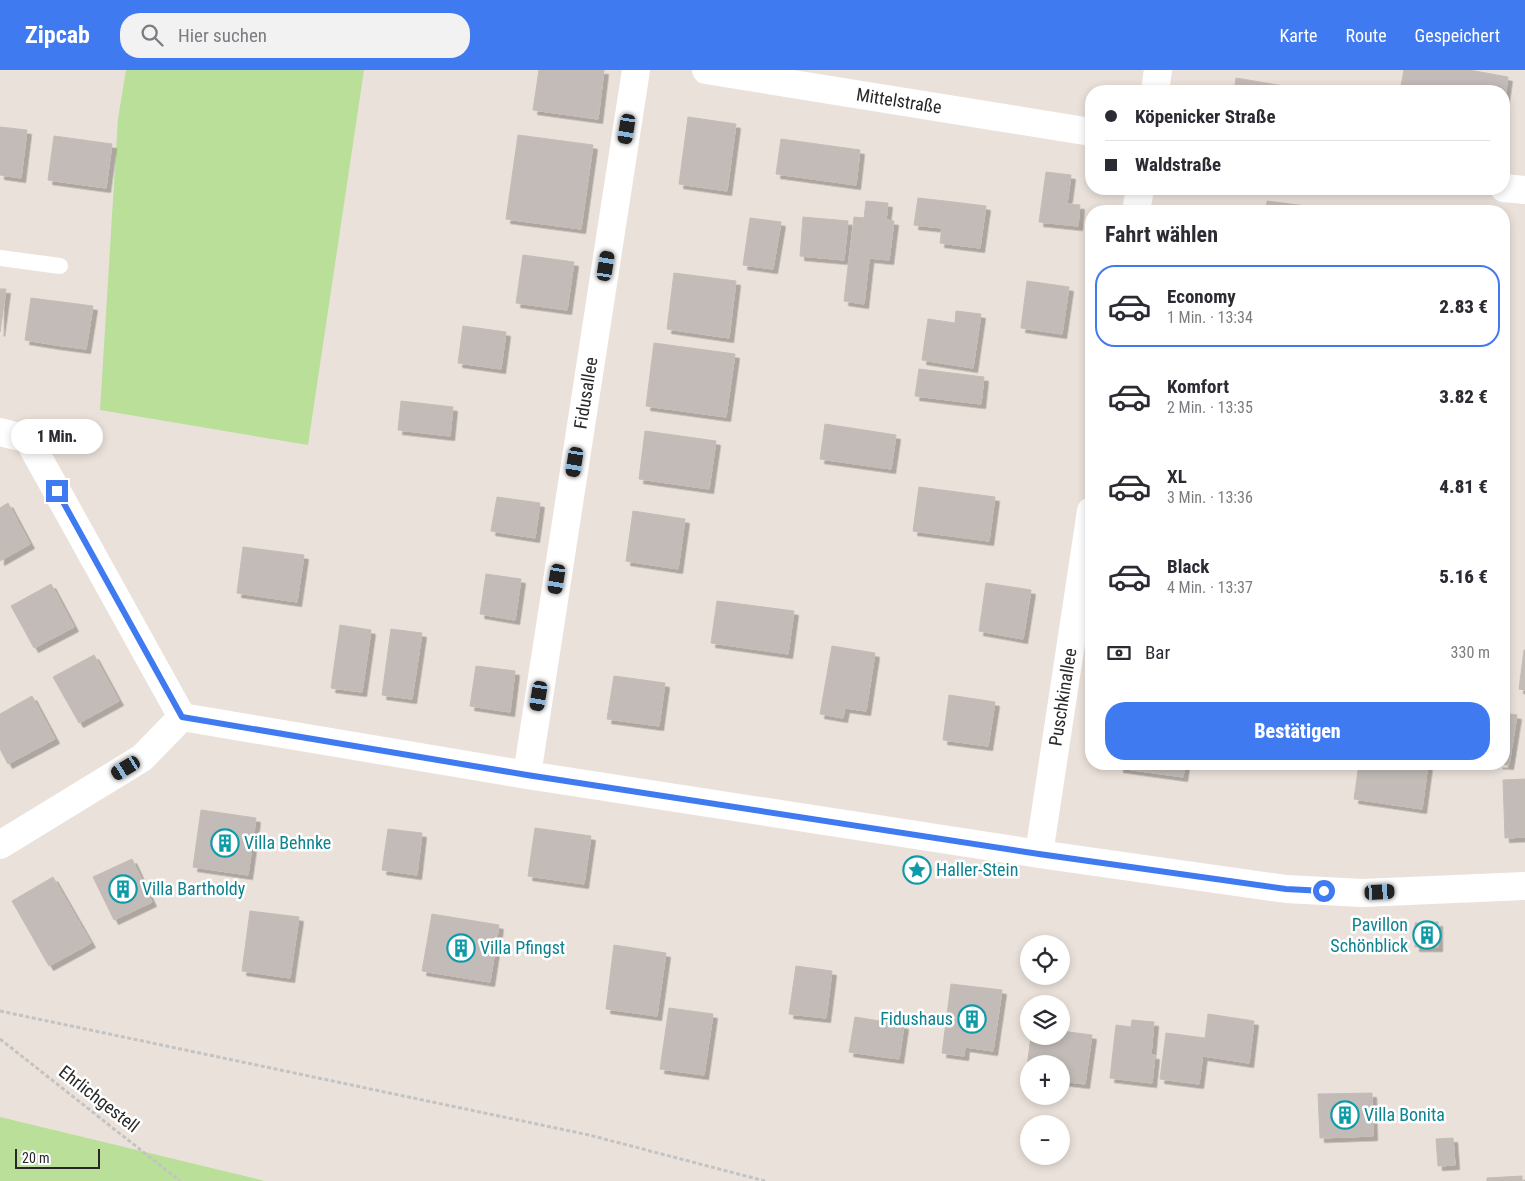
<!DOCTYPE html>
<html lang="de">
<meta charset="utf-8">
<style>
body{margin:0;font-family:"Roboto Condensed",sans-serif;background:#f2f2f3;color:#2b2b33;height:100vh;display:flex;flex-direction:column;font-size:19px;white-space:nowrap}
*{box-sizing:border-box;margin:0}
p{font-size:16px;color:#7c7c81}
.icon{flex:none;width:28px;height:28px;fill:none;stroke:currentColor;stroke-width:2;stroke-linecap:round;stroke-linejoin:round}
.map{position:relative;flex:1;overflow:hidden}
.sheet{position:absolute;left:1085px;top:135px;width:425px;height:565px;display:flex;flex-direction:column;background:#fff;border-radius:20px;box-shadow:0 2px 8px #0003}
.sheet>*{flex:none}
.guide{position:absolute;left:1085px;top:15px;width:425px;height:110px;border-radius:20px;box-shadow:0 2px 8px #0003;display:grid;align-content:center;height:110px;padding:0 20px;background:#fff}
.fabs{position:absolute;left:1020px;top:865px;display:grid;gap:10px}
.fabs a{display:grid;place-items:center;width:50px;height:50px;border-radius:50%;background:#fff;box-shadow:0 2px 8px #0003;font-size:25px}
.scale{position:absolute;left:15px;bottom:12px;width:85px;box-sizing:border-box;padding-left:5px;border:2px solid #282828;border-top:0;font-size:14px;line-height:18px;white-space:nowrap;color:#282828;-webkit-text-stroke:4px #fff;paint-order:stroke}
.end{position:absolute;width:22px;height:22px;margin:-11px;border:6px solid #407af1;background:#fff;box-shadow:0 0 0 2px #fff}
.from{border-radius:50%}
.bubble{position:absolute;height:35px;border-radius:18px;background:#fff;box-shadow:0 2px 8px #0003;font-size:16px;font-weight:800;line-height:35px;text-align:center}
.car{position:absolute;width:15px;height:30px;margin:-15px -8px;border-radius:6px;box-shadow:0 0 4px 1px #0007;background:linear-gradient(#222 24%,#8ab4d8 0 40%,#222 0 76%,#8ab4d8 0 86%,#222 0)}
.guide b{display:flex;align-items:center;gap:18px;height:48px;font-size:19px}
.guide b+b{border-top:1px solid #e1e1e2}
.guide i{width:12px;height:12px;background:#2b2b33}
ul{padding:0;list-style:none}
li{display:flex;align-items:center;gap:15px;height:82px;margin:0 10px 8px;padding:0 10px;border:2px solid transparent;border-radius:20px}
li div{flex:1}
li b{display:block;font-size:19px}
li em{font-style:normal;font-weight:800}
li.selected{border-color:#407af1}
li>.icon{width:45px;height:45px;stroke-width:1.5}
h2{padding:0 20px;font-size:22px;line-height:60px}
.pay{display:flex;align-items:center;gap:12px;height:55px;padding:0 20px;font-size:19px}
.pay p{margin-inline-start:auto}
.button{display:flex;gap:10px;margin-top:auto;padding:10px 20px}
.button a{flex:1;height:58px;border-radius:20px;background:#407af1;color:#fff;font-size:20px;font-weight:800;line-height:58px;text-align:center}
header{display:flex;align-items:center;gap:30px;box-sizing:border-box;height:70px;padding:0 25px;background:#407af1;color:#fff}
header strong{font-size:24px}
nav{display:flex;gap:28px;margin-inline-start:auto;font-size:18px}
.search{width:350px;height:45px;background:#f2f2f3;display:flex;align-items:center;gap:12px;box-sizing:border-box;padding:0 18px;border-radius:20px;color:#7c7c81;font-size:19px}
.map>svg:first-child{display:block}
.green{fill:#badf99}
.building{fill:#c2bbb7;stroke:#c5bdb4;filter:url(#shadow)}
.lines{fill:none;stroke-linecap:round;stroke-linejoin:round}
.path{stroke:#c3c3c3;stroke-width:3;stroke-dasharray:4 2.5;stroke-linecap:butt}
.lane{stroke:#fff;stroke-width:16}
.street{stroke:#fff;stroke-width:28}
.route{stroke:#407af1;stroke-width:6}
.labels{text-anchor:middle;stroke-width:5;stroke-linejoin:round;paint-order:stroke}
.street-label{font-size:18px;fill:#282828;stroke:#fff}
.culture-label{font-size:18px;fill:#0d838f;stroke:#fff;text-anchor:start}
</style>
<header>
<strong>Zipcab</strong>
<div class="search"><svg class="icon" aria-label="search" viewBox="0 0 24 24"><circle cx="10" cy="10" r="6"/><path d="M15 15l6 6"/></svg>Hier suchen</div>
<nav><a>Karte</a><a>Route</a><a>Gespeichert</a></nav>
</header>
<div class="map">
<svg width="1525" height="1111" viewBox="0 0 1525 1111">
<defs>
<filter id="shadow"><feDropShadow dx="4.5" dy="4.5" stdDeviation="0" flood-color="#0004"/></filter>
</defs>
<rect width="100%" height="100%" fill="#eae1da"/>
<path class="green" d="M 126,0 L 364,0 L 308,375 L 100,340 L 118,49 Z
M 0,1047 L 265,1111 L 0,1111 Z"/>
<path class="building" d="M 539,0 L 604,0 L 598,49 L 533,40 Z
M 1404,0 L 1469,0 L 1508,7 L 1504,33 L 1504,21 L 1400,21 Z
M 1236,8 L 1313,21 L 1234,21 Z
M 688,47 L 736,54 L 727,121 L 679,114 Z
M 0,57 L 27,60 L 21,108 L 0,105 Z
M 518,65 L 593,75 L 581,159 L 506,149 Z
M 54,66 L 83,70 L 77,114 L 48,110 Z
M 781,69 L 860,80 L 856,115 L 776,104 Z
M 83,70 L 112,74 L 106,118 L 77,114 Z
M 1046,102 L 1071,105 L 1067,134 L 1080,135 L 1078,156 L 1039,152 Z
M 918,128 L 945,131 L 942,158 L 914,155 Z
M 866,131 L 888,133 L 886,150 L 894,151 L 889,190 L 870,188 L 872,167 L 852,165 L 854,147 L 864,148 Z
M 945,131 L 986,136 L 980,178 L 940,173 Z
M 1267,131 L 1314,137 L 1314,141 L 1266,141 Z
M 803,147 L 848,151 L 844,190 L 800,186 Z
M 750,148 L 781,152 L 773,199 L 743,195 Z
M 852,165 L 872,167 L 868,199 L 848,197 Z
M 523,185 L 574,192 L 567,240 L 516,233 Z
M 848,197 L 868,199 L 864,234 L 844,231 Z
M 674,203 L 736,211 L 729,268 L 667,259 Z
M 1027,211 L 1069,217 L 1062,264 L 1021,258 Z
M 0,219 L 6,219 L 0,262 Z
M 31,228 L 62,232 L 56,275 L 25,270 Z
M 62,232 L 93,236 L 86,279 L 56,275 Z
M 956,241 L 981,244 L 973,298 L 922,290 L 928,249 L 955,253 Z
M 463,256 L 506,262 L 501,299 L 458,293 Z
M 654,273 L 735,284 L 726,347 L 646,336 Z
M 919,299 L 984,307 L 981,334 L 915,326 Z
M 401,331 L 453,337 L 450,366 L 398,360 Z
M 825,354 L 896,365 L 891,399 L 820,389 Z
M 645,361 L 716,371 L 709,419 L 639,409 Z
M 919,417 L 995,427 L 989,471 L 913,461 Z
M 497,427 L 540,433 L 535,468 L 491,461 Z
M 8,433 L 30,474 L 0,491 L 0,438 Z
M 633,441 L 685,449 L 678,499 L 626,491 Z
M 243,477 L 304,485 L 297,532 L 237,523 Z
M 486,504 L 521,509 L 515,550 L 480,544 Z
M 986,513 L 1031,520 L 1023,569 L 979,561 Z
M 51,514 L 74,557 L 34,578 L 11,536 Z
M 717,531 L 794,541 L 788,584 L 711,573 Z
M 340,555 L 371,560 L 362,622 L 331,618 Z
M 391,559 L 422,563 L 412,629 L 382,625 Z
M 832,576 L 875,583 L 866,641 L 845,638 L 843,648 L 820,644 Z
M 1524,580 L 1525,580 L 1525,620 L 1519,619 Z
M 94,585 L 119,631 L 79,653 L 53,607 Z
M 476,596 L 515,601 L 510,642 L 470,636 Z
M 614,606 L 665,613 L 659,656 L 607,649 Z
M 949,625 L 995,632 L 988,676 L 943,670 Z
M 32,626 L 55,669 L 8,694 L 0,679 L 0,644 Z
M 1504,643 L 1517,645 L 1509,695 L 1498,694 L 1504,694 Z
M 1119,694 L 1185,694 L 1183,707 L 1119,698 Z
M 1359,694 L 1428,694 L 1422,739 L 1354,729 Z
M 1525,709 L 1525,767 L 1505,768 L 1503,710 Z
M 201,740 L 256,748 L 248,805 L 193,797 Z
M 535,758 L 591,766 L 584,814 L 528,806 Z
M 388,759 L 422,763 L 417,805 L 382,800 Z
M 132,789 L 152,832 L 114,850 L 93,807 Z
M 53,807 L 91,873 L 49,896 L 12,831 Z
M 250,841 L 299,847 L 290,908 L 242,901 Z
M 432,844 L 499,855 L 490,912 L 422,901 Z
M 1438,852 L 1438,877 L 1415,877 L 1415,853 Z
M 614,875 L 666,883 L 657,946 L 606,939 Z
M 796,896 L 832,901 L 826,948 L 789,944 Z
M 951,914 L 1002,920 L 993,981 L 965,977 L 964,986 L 942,983 Z
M 669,938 L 713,944 L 704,1005 L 660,999 Z
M 1208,944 L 1254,951 L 1249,993 L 1203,986 Z
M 855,947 L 904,955 L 899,989 L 849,982 Z
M 1132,950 L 1154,952 L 1151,985 L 1155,985 L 1152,1013 L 1110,1008 L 1116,955 L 1131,957 Z
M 1061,961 L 1092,965 L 1085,1014 L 1061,1011 L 1061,994 L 1029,994 L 1029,1006 L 1026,1005 L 1031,966 L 1061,966 Z
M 1166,963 L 1205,968 L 1199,1014 L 1160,1009 Z
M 1372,1023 L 1373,1066 L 1320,1068 L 1318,1024 Z
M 1453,1068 L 1455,1095 L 1438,1096 L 1436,1069 Z
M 1522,1106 L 1522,1111 L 1487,1111 L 1487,1108 Z"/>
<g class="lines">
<path class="path" d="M 0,941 L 589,1065 L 765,1111
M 0,969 L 180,1111"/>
<path class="lane" d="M 0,188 L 60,196"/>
<path class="street" d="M 706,0 L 1091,62
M 1155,21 L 1158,0
M 1504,118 L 1525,120
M 1136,141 L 1140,119
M 0,362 L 28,369 L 182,647
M 527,705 L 636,0
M 0,775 L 142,688 L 182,647 L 527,705 L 1039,784 L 1286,819 L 1362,823 L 1525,816
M 1039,784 L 1091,441"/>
</g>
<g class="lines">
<path class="route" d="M 57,421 L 182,647 L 527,705 L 1039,784 L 1286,819 L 1324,821"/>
</g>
<defs>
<g id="building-ring" transform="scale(1.4375)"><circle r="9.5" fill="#fff" stroke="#0f9aa8" stroke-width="1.5"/><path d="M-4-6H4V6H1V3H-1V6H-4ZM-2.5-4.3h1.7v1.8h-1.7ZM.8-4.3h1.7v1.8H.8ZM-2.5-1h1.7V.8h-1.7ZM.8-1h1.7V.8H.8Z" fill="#0f9aa8"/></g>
<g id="sight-ring" transform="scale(1.4375)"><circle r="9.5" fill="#fff" stroke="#0f9aa8" stroke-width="1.5"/><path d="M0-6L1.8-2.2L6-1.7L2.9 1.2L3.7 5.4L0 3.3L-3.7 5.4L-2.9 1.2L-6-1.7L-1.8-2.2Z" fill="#0f9aa8"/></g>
</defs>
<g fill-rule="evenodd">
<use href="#building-ring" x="225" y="773"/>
<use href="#sight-ring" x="917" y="800"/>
<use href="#building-ring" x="123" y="819"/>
<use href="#building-ring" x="1427" y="865"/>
<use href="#building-ring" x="461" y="878"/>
<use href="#building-ring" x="972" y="949"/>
<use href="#building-ring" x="1345" y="1045"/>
</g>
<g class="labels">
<g class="street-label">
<text transform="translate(899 31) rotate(9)" y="6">Mittelstraße</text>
<text transform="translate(586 323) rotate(-81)" y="6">Fidusallee</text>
<text transform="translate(1063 627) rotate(-81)" y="6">Puschkinallee</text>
<text transform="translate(99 1029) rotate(38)" y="6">Ehrlichgestell</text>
</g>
<g class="culture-label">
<text x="244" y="779">Villa Behnke</text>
<text x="936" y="806">Haller-Stein</text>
<text x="142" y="825">Villa Bartholdy</text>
<text x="1408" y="861" text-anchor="end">Pavillon<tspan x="1408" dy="21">Schönblick</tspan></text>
<text x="480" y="884">Villa Pfingst</text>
<text x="953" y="955" text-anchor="end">Fidushaus</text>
<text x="1364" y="1051">Villa Bonita</text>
</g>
</g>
</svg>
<div class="fabs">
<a><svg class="icon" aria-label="locate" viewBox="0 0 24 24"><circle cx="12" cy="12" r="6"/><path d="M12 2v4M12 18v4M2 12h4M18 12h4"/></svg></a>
<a><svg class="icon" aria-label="layers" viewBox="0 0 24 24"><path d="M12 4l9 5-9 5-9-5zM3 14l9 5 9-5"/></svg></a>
<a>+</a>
<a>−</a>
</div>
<div class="scale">20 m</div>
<i class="end from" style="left:1324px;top:821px"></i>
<i class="end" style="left:57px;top:421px"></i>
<div class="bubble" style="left:11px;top:349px;width:92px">1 Min.</div>
<i class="car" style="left:627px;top:59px;rotate:189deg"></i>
<i class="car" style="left:606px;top:196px;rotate:9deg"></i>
<i class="car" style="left:575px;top:392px;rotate:189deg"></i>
<i class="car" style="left:557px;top:509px;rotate:189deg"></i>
<i class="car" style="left:539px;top:626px;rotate:189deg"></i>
<i class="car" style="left:126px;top:698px;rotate:239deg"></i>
<i class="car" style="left:1380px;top:822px;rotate:87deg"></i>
<div class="guide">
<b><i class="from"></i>Köpenicker Straße</b>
<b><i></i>Waldstraße</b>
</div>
<section class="sheet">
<h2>Fahrt wählen</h2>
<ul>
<li class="selected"><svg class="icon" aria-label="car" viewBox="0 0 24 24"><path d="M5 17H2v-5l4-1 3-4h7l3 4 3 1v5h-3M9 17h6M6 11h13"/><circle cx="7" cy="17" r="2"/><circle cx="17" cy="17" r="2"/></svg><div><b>Economy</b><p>1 Min. · 13:34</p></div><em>2.83 €</em></li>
<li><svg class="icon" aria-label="car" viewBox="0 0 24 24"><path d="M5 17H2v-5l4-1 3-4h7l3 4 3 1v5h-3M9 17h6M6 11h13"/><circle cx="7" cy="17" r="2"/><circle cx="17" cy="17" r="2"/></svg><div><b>Komfort</b><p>2 Min. · 13:35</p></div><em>3.82 €</em></li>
<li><svg class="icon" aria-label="car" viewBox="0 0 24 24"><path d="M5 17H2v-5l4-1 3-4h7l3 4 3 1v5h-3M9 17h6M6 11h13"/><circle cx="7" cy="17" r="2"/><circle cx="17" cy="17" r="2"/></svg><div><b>XL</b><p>3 Min. · 13:36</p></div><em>4.81 €</em></li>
<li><svg class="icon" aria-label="car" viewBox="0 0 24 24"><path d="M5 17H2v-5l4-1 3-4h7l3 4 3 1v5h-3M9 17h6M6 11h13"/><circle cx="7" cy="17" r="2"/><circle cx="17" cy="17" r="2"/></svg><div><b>Black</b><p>4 Min. · 13:37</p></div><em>5.16 €</em></li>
</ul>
<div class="pay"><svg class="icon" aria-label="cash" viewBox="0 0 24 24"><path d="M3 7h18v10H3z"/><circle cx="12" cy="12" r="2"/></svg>Bar<p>330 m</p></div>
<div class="button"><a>Bestätigen</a></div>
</section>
</div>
